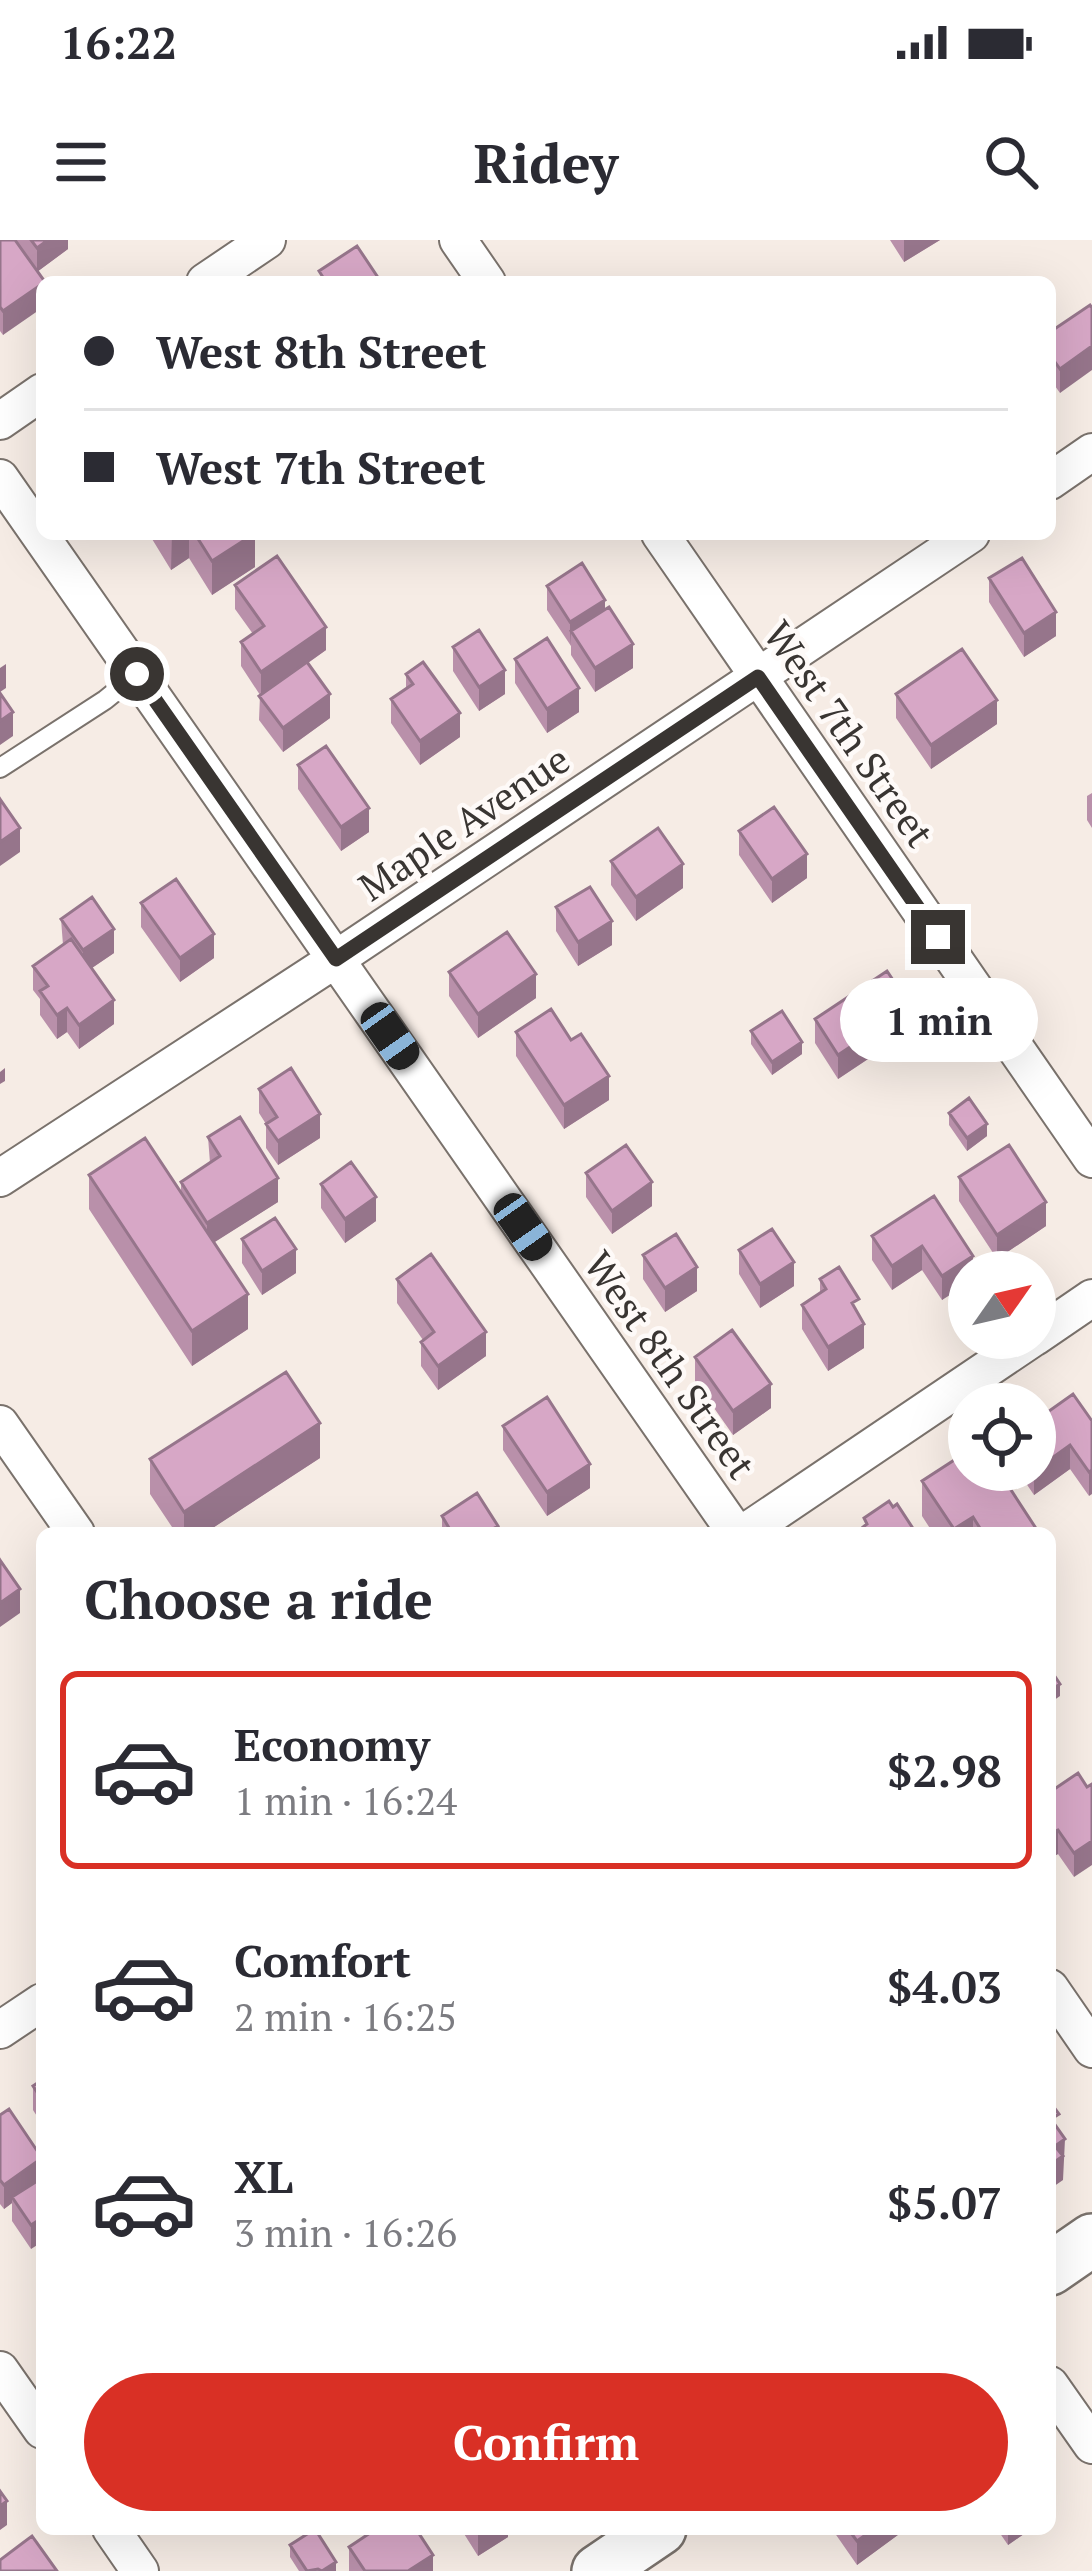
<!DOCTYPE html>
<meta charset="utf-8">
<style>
body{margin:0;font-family:"PT Serif",serif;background:#f2f2f3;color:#2b2b33;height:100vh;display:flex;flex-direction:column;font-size:45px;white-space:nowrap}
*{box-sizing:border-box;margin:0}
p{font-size:39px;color:#7c7c81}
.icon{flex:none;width:66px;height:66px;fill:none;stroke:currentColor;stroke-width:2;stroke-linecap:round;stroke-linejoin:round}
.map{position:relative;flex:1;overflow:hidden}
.details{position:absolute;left:36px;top:1287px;width:1020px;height:1008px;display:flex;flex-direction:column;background:#fff;border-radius:18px;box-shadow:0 12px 48px #0002}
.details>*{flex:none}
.top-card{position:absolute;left:36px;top:36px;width:1020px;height:264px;border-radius:18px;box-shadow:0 12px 48px #0002;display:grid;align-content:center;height:264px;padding:0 48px;background:#fff}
.needle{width:78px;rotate:56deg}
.fabs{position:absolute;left:948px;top:1011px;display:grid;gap:24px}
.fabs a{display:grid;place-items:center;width:108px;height:108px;border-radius:50%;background:#fff;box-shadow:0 12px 48px #0002;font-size:60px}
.end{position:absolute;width:54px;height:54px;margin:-27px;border:15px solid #393532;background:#fff;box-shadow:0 0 0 6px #fff}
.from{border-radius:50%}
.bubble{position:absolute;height:84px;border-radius:42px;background:#fff;box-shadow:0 12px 48px #0002;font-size:39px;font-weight:600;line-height:84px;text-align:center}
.car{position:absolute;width:36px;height:72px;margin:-36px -18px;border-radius:15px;box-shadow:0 0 9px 3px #0007;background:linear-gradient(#222 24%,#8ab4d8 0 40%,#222 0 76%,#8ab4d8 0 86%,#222 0)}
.top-card b{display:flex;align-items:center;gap:42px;height:114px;font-size:45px}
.top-card b+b{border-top:3px solid #e1e1e2}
.top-card i{width:30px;height:30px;background:#2b2b33}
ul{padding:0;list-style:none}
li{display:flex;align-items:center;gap:36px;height:198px;margin:0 24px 18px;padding:0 24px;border:6px solid transparent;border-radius:18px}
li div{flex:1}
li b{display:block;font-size:45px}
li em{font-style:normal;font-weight:600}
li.on{border-color:#d93025}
li>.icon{width:108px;height:108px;stroke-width:1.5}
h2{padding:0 48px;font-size:54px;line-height:144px}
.action{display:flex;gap:24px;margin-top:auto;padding:24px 48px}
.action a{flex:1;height:138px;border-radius:72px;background:#d93025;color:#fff;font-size:48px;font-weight:600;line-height:138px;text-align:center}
.status{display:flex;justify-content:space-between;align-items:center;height:84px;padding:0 60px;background:#fff;direction:ltr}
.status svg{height:33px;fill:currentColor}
header{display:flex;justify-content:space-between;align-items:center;height:156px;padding:0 48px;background:#fff;font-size:54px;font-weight:600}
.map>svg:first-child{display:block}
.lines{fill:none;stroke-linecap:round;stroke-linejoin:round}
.lane-casing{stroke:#7a726c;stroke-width:22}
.street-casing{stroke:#7a726c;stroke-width:40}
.secondary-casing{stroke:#7a726c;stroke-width:56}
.lane{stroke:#fff;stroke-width:18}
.street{stroke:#fff;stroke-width:36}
.secondary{stroke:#fff;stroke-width:51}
.wall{fill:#b990aa}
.shaded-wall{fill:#96758b}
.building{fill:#d7a7c6;stroke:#96758b;stroke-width:3}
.route{stroke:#393532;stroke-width:15}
.labels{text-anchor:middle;stroke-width:9;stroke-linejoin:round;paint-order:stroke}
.street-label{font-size:39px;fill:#393532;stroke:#fefaf8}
</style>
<div class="status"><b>16:22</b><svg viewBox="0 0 49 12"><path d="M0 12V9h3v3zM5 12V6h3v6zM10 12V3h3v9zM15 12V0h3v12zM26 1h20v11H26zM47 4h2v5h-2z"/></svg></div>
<header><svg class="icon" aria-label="menu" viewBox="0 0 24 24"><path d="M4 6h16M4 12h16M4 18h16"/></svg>Ridey<svg class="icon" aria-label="search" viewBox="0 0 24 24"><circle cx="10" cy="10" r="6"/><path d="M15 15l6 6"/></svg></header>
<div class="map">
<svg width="1092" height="2331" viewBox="0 0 1092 2331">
<rect width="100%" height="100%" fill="#f6ece5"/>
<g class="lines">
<g class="lane-casing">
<path id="lane" d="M 0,528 L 105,460 L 137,434"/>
</g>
<g class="street-casing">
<path id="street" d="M 458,0 L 487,42
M 205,42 L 267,0
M 0,181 L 42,152
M 0,238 L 736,1293
M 1050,241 L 1092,212
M 660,294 L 1092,919
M 0,938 L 336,719 L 971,294
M 1035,1097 L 1092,1058
M 0,1184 L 76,1293
M 744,1293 L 1033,1098
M 1050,1748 L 1092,1809
M 0,1790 L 42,1762
M 0,2130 L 42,2190
M 1050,2145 L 1092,2205
M 111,2289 L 140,2331"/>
</g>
<g class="secondary-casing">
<path id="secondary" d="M 1050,2029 L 1092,2000
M 598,2331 L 660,2289"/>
</g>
<use href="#lane" class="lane"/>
<use href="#street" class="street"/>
<use href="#secondary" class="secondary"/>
</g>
<path class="wall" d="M 0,0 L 68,0 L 68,9 L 38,31 L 3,95 L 0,91 Z
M 890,0 L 940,0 L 904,22 Z
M 1090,65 L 1060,153 L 1050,139 L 1050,92 Z
M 149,294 L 255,294 L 255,327 L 212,355 L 189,318 L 171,330 Z
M 989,338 L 1056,396 L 1024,417 L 989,362 Z
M 235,345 L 326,410 L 308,423 L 330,478 L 283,512 L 259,480 L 260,455 L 241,426 L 241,402 L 253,394 L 235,369 Z
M 547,346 L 605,369 L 633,428 L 595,452 L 571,415 L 571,406 L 547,370 Z
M 453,407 L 505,454 L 479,471 L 453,431 Z
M 515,419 L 579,472 L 547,493 L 515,443 Z
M 406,434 L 460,497 L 420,525 L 391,483 L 391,459 L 406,448 Z
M 896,454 L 997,484 L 931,529 L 896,478 Z
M 298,525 L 369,592 L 341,611 L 298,549 Z
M 1092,553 L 1092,588 L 1087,580 L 1087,556 Z
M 739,591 L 807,638 L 772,663 L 739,615 Z
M 611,621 L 683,648 L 636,681 L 611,645 Z
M 141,663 L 214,718 L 180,742 L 141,687 Z
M 556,667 L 612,705 L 578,726 L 556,691 Z
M 61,679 L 114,713 L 92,728 L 114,784 L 79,809 L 67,792 L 57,799 L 40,775 L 40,759 L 33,750 L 33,726 L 63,705 Z
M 449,732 L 536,758 L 478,798 L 449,756 Z
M 893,761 L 901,797 L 838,839 L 815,803 L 815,779 Z
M 751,791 L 802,814 L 772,835 L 751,804 Z
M 516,792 L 609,860 L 564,889 L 516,816 Z
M 259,849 L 320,898 L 278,925 L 266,908 L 266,884 L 259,873 Z
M 949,873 L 987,896 L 967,911 L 949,885 Z
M 208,897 L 278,962 L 214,1002 L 248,1089 L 192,1126 L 89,969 L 89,935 L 181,952 L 181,942 L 210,923 Z
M 586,933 L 652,966 L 612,994 L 586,957 Z
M 959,937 L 1046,986 L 997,1019 L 959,961 Z
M 321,944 L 376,981 L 345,1003 L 321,968 Z
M 934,956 L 973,1032 L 942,1060 L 922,1030 L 892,1050 L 872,1020 L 872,996 Z
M 242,999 L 296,1033 L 262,1055 L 242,1023 Z
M 739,1010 L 794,1046 L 760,1068 L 739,1034 Z
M 643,1015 L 697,1051 L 665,1072 L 643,1039 Z
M 397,1039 L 486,1116 L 438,1150 L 421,1126 L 421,1102 L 423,1100 L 397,1063 Z
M 820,1039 L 859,1076 L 864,1108 L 828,1131 L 802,1089 L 802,1065 L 820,1053 Z
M 695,1117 L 771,1168 L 733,1195 L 695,1141 Z
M 1092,1181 L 1089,1256 L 1070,1229 L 1034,1255 L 1017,1230 L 1035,1230 Z
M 503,1186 L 590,1248 L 547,1276 L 503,1210 Z
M 320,1218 L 205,1293 L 176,1293 L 150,1254 L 150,1219 Z
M 968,1225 L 1039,1293 L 933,1293 L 922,1276 L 922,1241 Z
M 442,1276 L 498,1293 L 442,1293 Z
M 1078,1533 L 1074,1637 L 1058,1614 L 1050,1617 L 1050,1552 Z
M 42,1840 L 42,1884 L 33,1870 L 33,1846 Z
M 0,1875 L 42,1916 L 31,2009 L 12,1981 L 12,1963 L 4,1969 L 0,1964 Z
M 461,2289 L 508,2289 L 508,2297 L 478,2316 Z
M 832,2289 L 906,2289 L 857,2325 Z
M 997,2289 L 1031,2289 L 1008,2305 Z
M 290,2305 L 336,2331 L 299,2331 L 290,2317 Z
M 349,2307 L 433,2331 L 349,2331 Z"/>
<path class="shaded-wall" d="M 48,0 L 68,0 L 68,9 L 37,32 L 37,8 Z
M 904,0 L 940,0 L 904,22 Z
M 42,44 L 42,68 L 3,95 L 3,71 Z
M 1092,106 L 1092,130 L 1060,153 L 1060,129 Z
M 172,294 L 189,294 L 189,318 L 171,330 Z
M 255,294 L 255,327 L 212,355 L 212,321 Z
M 605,360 L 605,384 L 571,391 L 570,406 L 570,382 Z
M 1056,372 L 1056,396 L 1024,417 L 1024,393 Z
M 326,387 L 326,410 L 261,456 L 261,432 Z
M 633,404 L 633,428 L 595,452 L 595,428 Z
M 6,424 L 6,448 L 0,452 L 0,428 Z
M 505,430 L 505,454 L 479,471 L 479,447 Z
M 579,448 L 579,472 L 547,493 L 547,469 Z
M 330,454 L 330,478 L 283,512 L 283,488 Z
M 997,460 L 997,484 L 931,529 L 931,505 Z
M 13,472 L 13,496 L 0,505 L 0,481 Z
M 460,473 L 460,497 L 420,525 L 420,501 Z
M 369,568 L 369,592 L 341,611 L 341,587 Z
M 20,588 L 20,612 L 0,626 L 0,602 Z
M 807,614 L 807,638 L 772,663 L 772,639 Z
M 683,624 L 683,648 L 636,681 L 636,657 Z
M 612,681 L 612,705 L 578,726 L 578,702 Z
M 114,689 L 114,713 L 83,734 L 83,710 Z
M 214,694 L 214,718 L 180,742 L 180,718 Z
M 536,734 L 536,758 L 478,798 L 478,774 Z
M 893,740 L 893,764 L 883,746 Z
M 114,760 L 114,784 L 79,809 L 79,785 Z
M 67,768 L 67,792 L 57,799 L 57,775 Z
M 901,773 L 901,797 L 838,839 L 838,815 Z
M 802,802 L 802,814 L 772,835 L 772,822 Z
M 5,828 L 5,841 L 0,844 L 0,832 Z
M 609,836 L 609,860 L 564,889 L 564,865 Z
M 320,874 L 320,898 L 278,925 L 278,901 Z
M 987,884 L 987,896 L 967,911 L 967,898 Z
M 278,938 L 278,962 L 207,1007 L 207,983 Z
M 652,942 L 652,966 L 612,994 L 612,971 Z
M 376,957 L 376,981 L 345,1003 L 345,979 Z
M 1046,962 L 1046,986 L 997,1019 L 997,995 Z
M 922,1006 L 922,1030 L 892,1050 L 892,1026 Z
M 296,1009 L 296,1033 L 262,1055 L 262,1031 Z
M 973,1016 L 973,1032 L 969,1032 L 969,1043 L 942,1060 L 942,1036 Z
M 794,1022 L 794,1046 L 760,1068 L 760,1044 Z
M 697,1027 L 697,1051 L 665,1072 L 665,1048 Z
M 248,1054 L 248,1089 L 192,1126 L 192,1091 Z
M 864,1084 L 864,1108 L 828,1131 L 828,1107 Z
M 486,1092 L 486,1116 L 438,1150 L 438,1126 Z
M 771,1144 L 771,1168 L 733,1195 L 733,1171 Z
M 320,1183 L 320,1218 L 205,1293 L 184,1293 L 184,1272 Z
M 1070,1205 L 1070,1229 L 1034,1255 L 1034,1231 Z
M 590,1224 L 590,1248 L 547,1276 L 547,1252 Z
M 1092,1230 L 1092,1254 L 1089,1256 L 1089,1232 Z
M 973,1277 L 973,1293 L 954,1293 L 954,1289 Z
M 20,1349 L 20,1373 L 0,1387 L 0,1363 Z
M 1060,1444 L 1060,1456 L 1050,1463 L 1050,1451 Z
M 1053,1504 L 1053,1528 L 1050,1530 L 1050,1506 Z
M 1058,1590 L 1058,1614 L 1051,1618 L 1051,1594 Z
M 1092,1601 L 1092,1625 L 1074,1637 L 1074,1613 Z
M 1065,1899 L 1063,1940 L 1050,1949 L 1050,1925 L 1055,1906 Z
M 42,1918 L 42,1942 L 12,1957 L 12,1963 L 4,1969 L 4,1945 Z
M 42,1978 L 42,2002 L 31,2009 L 31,1985 Z
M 7,2261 L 7,2285 L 0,2290 L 0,2266 Z
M 483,2289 L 508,2289 L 508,2297 L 478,2316 L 478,2292 Z
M 874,2289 L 906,2289 L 857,2325 L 857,2301 Z
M 1008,2289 L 1031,2289 L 1008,2305 Z
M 433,2315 L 433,2331 L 408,2331 Z
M 336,2322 L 336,2331 L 322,2331 Z"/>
<path class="building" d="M 0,0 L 15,0 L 45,42 L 3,71 L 0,67 Z
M 31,0 L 48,0 L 37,8 Z
M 357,6 L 381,42 L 326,42 L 319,31 Z
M 1090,65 L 1092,68 L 1092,106 L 1060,129 L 1050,115 L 1050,92 Z
M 195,294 L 254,294 L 212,321 Z
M 277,316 L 326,387 L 261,432 L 241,402 L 264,386 L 235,345 Z
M 1022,318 L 1056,372 L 1024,393 L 989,338 Z
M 582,323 L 605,360 L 570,382 L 547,346 Z
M 609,367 L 633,404 L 595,428 L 571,391 Z
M 479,390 L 505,430 L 479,447 L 453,407 Z
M 547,398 L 579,448 L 547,469 L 515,419 Z
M 962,409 L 997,460 L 931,505 L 896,454 Z
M 307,422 L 330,454 L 283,488 L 259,456 Z
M 423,422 L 460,473 L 420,501 L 391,459 L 413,444 L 406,434 Z
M 0,453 L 13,472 L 0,481 Z
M 326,506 L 369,568 L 341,587 L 298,525 Z
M 0,559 L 20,588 L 0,602 Z
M 774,567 L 807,614 L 772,639 L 739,591 Z
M 658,588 L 683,624 L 636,657 L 611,621 Z
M 176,639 L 214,694 L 180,718 L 141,663 Z
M 590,647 L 612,681 L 578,702 L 556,667 Z
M 92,657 L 114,689 L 83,710 L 61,679 Z
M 507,692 L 536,734 L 478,774 L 449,732 Z
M 71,699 L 114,760 L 79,785 L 67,768 L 57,775 L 40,751 L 48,746 L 33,726 Z
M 887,731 L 893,740 L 883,746 L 901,773 L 838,815 L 815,779 Z
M 551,769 L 571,800 L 581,794 L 609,836 L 564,865 L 516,792 Z
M 782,771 L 802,802 L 772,822 L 751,791 Z
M 291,828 L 320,874 L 278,901 L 266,884 L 277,877 L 259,849 Z
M 969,858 L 987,884 L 967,898 L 949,873 Z
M 240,877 L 278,938 L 207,983 L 181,942 L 220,916 L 208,897 Z
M 145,898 L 248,1054 L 192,1091 L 89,935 Z
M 626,905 L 652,942 L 612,971 L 586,933 Z
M 1009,905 L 1046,962 L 997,995 L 959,937 Z
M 351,922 L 376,957 L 345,979 L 321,944 Z
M 934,956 L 973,1016 L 942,1036 L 922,1006 L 892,1026 L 872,996 Z
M 275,978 L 296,1009 L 262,1031 L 242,999 Z
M 772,989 L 794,1022 L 760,1044 L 739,1010 Z
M 676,994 L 697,1027 L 665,1048 L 643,1015 Z
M 431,1014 L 486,1092 L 438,1126 L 421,1102 L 434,1092 L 397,1039 Z
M 839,1027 L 859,1059 L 852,1063 L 864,1084 L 828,1107 L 802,1065 L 826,1049 L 820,1039 Z
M 732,1090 L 771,1144 L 733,1171 L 695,1117 Z
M 286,1132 L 320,1183 L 184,1272 L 150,1219 Z
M 1073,1154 L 1092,1181 L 1092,1230 L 1089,1232 L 1070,1205 L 1034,1231 L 1035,1181 Z
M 547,1157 L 590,1224 L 547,1252 L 503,1186 Z
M 962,1215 L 969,1224 L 969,1230 L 998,1230 L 1039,1293 L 983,1293 L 973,1277 L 954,1289 L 922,1241 Z
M 477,1253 L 498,1286 L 491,1290 L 493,1293 L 452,1293 L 442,1276 Z
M 889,1261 L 893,1267 L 897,1264 L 916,1293 L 867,1293 L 863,1287 L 867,1284 L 864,1278 Z
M 0,1320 L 20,1349 L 0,1363 Z
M 1050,1429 L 1060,1444 L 1050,1451 Z
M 1078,1533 L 1087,1547 L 1092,1544 L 1092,1601 L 1074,1613 L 1058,1590 L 1050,1593 L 1050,1552 Z
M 42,1840 L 42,1860 L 33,1846 Z
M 1050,1862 L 1059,1874 L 1051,1879 L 1065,1899 L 1055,1906 L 1063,1916 L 1050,1925 Z
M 9,1869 L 42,1918 L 4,1945 L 0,1940 L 0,1875 Z
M 42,1938 L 42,1978 L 31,1985 L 12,1957 Z
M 0,2251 L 7,2261 L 0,2266 Z
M 315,2289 L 336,2322 L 322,2331 L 318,2329 L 307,2331 L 290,2305 Z
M 376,2289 L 416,2289 L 433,2315 L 408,2331 L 365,2331 L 349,2307 Z
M 848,2289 L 874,2289 L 857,2301 Z
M 32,2296 L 57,2331 L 0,2331 L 0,2320 Z"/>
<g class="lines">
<path class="route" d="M 137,434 L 336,719 L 758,437 L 938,697"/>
</g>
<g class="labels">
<g class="street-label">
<text transform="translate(849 494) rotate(55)" y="14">West 7th Street</text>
<text transform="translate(464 583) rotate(-34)" y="14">Maple Avenue</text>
<text transform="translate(670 1125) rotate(55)" y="14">West 8th Street</text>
</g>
</g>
</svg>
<div class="fabs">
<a><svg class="needle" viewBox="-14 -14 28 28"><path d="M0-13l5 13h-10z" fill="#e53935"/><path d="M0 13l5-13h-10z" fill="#7c7c81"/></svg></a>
<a><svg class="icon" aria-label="locate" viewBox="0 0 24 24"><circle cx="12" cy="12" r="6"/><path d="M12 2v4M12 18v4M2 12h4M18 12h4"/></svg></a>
</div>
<i class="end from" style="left:137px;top:434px"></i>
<i class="end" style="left:938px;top:697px"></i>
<div class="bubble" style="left:840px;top:738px;width:198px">1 min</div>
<i class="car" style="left:390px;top:796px;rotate:145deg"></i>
<i class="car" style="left:523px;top:987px;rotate:145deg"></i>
<div class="top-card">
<b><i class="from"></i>West 8th Street</b>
<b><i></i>West 7th Street</b>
</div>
<section class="details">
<h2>Choose a ride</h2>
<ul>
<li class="on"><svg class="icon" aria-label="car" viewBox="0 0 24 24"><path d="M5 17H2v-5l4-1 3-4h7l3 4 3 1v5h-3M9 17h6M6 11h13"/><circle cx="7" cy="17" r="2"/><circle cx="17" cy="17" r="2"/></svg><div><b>Economy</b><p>1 min · 16:24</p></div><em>$2.98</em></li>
<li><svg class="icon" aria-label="car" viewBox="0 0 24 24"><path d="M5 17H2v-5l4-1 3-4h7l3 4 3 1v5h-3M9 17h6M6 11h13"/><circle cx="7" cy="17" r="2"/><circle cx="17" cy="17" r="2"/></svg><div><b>Comfort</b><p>2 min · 16:25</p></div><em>$4.03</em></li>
<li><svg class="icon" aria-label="car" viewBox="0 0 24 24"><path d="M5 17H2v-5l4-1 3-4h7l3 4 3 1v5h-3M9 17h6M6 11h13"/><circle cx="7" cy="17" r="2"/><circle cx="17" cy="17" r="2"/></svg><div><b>XL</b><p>3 min · 16:26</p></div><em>$5.07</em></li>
</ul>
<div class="action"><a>Confirm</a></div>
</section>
</div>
